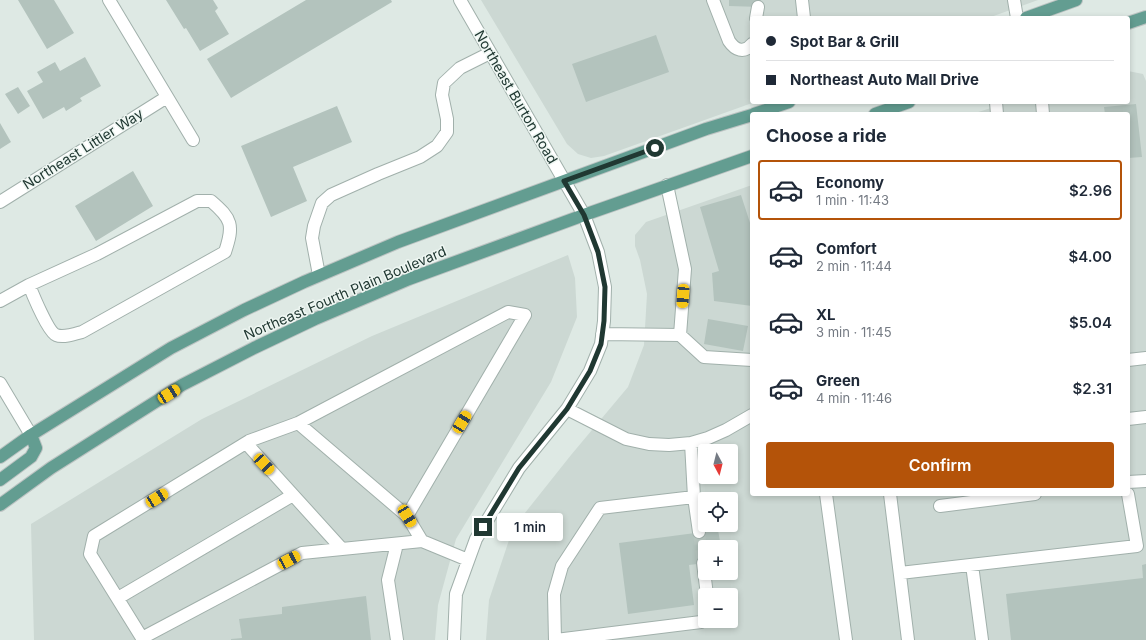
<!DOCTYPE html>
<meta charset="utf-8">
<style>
body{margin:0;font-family:Inter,sans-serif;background:#f2f2f3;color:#1f2937;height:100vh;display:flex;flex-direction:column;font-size:15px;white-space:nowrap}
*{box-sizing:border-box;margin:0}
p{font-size:13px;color:#747a83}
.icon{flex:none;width:22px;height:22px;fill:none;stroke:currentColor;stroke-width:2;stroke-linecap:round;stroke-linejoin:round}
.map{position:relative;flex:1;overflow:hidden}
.panel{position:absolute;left:750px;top:112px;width:380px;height:384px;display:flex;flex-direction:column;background:#fff;border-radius:4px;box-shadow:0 2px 6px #0003}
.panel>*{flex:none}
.hud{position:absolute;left:750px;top:16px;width:380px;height:88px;border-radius:4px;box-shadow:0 2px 6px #0003;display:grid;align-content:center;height:88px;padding:0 16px;background:#fff}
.needle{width:26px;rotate:173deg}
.buttons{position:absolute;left:698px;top:444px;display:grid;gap:8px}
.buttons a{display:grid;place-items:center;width:40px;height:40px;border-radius:4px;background:#fff;box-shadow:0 2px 6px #0003;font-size:20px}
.end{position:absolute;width:18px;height:18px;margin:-9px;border:5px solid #203832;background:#fff;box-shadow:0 0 0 2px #fff}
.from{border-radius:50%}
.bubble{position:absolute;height:28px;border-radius:4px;background:#fff;box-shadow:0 2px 6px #0003;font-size:13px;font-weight:600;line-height:28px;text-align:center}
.car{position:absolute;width:12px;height:24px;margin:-12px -6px;border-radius:5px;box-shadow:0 0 3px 1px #0007;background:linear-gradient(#f5c518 24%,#345 0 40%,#f5c518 0 76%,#345 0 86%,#f5c518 0)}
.hud b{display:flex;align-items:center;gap:14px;height:38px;font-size:15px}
.hud b+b{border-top:1px solid #e0e1e3}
.hud i{width:10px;height:10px;background:#1f2937}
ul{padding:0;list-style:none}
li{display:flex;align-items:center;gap:12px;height:60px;margin:0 8px 6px;padding:0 8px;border:2px solid transparent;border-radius:4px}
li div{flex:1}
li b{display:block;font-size:15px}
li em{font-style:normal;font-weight:600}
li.selected{border-color:#b45309}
li>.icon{width:36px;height:36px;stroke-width:1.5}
h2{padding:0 16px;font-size:18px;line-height:48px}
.primary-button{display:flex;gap:8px;margin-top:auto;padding:8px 16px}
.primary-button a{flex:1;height:46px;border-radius:4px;background:#b45309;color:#fff;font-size:16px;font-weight:600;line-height:46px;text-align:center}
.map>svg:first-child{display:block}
.built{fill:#ccd8d3;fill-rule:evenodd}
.building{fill:#b3c3bd}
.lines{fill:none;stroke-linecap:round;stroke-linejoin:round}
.minor-tunnel{stroke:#b8c6c0;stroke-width:12;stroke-dasharray:12 6;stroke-linecap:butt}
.minor-casing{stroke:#a1b0ab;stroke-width:14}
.major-casing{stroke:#bcc3c2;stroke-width:14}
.minor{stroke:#fff;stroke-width:12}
.major{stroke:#639d91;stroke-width:12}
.route{stroke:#203832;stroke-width:5}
.labels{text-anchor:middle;stroke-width:3;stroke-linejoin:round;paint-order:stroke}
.street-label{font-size:14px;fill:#203832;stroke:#eef6f2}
</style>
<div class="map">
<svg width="1146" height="640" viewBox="0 0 1146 640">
<rect width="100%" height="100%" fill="#dee9e4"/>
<path class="built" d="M 481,0 L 1038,0 L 988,18 L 752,18 L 752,102 L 755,102 L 604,156 L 591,158 L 578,154 L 567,144 Z
M 1128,71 L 1143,74 L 1146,81 L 1146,640 L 486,640 L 489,600 L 513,528 L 571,455 L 628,387 L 644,345 L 647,294 L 640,260 L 635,246 L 635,235 L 646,222 L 752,185 L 752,494 L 1128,494 L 1128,114 L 972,114 L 1010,102 L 1128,102 ZM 705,451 L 731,451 L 731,477 L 705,477 ZM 705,499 L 731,499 L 731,525 L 705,525 ZM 705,547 L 731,547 L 731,573 L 705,573 ZM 705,595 L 731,595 L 731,621 L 705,621 Z
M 568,255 L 575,278 L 577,317 L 551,382 L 456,539 L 438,605 L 435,640 L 34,640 L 31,524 L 202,419 L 372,336 Z"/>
<path class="building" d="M 18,0 L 54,0 L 74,33 L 47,49 Z
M 166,0 L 213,0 L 218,8 L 215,11 L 229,34 L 200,51 L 186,28 L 184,29 Z
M 306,0 L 391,0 L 392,2 L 231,98 L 207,59 Z
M 729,0 L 761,0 L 761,7 L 729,6 Z
M 656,35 L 669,72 L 586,102 L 572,64 Z
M 85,57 L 101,86 L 80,98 L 82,101 L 66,111 L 64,107 L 43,119 L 27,91 L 43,82 L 37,72 L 55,62 L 60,71 Z
M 18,87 L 30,106 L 18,114 L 5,94 Z
M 1136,104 L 1142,157 L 1128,158 L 1128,114 L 1105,114 L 1104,107 Z
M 337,106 L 352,142 L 293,167 L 307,201 L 271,217 L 241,146 Z
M 0,123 L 11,142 L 0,149 Z
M 133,171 L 153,206 L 96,241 L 75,206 Z
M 741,195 L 752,229 L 752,306 L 714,301 L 712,273 L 719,271 L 700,207 Z
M 708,319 L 748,326 L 743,351 L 704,344 Z
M 718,530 L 721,547 L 705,547 L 705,563 L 689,565 L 694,605 L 628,614 L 619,543 Z
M 1146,564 L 1146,640 L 1011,640 L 1006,594 L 1143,578 L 1142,565 Z
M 366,596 L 371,640 L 231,640 L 231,639 L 242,638 L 239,619 L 282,614 L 282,607 Z"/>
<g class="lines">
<path class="minor-tunnel" d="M 699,532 L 703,563"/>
<g class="minor-casing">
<path id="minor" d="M 109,0 L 193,140
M 713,0 L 729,41 C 735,50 744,54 752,44
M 802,0 L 804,18
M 1014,0 L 1017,18
M 756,18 L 758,7
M 996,102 L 997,114
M 1042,102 L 1043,114
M 0,202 L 167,97
M 319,275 L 312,238 L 314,226 L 322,203 L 331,195 L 378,174 L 420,157 L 437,146 L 447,132 L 447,119 L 442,95 L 444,83 L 460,68 L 490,53
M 0,301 L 29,285 L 97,254 L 197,201 L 211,201 C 232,219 234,225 225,252 L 82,332 C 75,334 63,338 56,335 C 48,332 33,295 29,285
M 602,334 L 680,335 L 685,269 L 667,185
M 680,335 L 704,357 L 752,360
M 1128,360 L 1146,358
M 0,383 L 31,435
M 567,409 L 626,439 L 649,444 L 669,445 L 691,443 L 708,438 L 726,430 L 752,415
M 1128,419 L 1146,417
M 298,423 L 407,516
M 246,443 L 342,549
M 691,443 L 694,497 L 699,532
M 1128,482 L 1146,481
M 826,494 L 846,640
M 890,494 L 908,640
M 940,506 L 1035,494
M 397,544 L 388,580 L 397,640
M 703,563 L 707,595
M 972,565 L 982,640
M 900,573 L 1137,546 L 1128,494
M 118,598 L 293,495
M 142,638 L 90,554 L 94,536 L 249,441 L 298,423 L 508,312 L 525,315 L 407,516 L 422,541
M 142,640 L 142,638 L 302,553 L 422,541 L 468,560
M 454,640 L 456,594 L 476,539 L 519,468 L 567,409 L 590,371 L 601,344 L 604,321 L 605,287 L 598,252 L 584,215 L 460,0
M 555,640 L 554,594 L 562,566 L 600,508 L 694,497
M 556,640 L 701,622 L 705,619"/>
</g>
<g class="major-casing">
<path id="major" d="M 1026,18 L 1076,0
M 1128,23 L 1146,17
M 754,114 L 789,102
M 875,114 L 909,102
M 0,457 L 31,435 L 171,348 L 244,310 L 304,282 L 398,242 L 706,129 L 752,115
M 0,480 L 31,457 L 36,448 L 31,435
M 0,505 L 51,468 L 182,385 L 254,348 L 315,319 L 409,279 L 584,215 L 752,156"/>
</g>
<use href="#minor" class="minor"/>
<use href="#major" class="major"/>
</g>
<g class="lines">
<path class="route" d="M 483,527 L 519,468 L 567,409 L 590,371 L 601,344 L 604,321 L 605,287 L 598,252 L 584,215 L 564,181 L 655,148"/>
</g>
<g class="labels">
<g class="street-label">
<text transform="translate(516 97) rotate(60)" y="5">Northeast Burton Road</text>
<text transform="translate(83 149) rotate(-32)" y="5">Northeast Littler Way</text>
<text transform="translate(345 293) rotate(-23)" y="5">Northeast Fourth Plain Boulevard</text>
</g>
</g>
</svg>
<div class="buttons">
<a><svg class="needle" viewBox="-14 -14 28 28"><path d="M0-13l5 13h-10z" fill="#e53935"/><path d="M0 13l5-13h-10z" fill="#747a83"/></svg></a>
<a><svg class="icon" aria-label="locate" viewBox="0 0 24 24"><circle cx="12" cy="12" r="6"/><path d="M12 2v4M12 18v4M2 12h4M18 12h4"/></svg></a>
<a>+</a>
<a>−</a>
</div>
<i class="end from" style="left:655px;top:148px"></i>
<i class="end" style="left:483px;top:527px"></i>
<div class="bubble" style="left:497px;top:513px;width:66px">1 min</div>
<i class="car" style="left:683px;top:296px;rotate:184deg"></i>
<i class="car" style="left:169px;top:394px;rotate:58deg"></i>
<i class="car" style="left:462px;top:422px;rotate:31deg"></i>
<i class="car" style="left:264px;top:464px;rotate:137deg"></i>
<i class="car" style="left:157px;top:498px;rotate:58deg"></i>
<i class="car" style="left:407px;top:516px;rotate:149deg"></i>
<i class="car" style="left:289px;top:560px;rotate:62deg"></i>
<div class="hud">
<b><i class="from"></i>Spot Bar &amp; Grill</b>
<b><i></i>Northeast Auto Mall Drive</b>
</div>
<section class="panel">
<h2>Choose a ride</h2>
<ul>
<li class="selected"><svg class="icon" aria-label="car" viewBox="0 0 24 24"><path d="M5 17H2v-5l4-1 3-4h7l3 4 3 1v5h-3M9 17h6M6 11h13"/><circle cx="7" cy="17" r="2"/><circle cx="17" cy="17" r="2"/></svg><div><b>Economy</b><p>1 min · 11:43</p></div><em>$2.96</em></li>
<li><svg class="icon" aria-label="car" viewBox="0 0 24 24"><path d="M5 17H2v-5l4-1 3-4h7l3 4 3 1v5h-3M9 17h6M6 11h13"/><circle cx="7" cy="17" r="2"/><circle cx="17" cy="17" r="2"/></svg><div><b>Comfort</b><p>2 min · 11:44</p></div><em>$4.00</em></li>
<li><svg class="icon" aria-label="car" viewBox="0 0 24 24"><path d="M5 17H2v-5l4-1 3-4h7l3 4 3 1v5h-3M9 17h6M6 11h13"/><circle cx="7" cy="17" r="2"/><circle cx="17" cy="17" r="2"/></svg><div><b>XL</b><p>3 min · 11:45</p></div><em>$5.04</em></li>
<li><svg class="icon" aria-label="car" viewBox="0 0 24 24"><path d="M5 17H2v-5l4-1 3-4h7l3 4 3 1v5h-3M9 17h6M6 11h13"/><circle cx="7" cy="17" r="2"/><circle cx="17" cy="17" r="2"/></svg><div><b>Green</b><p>4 min · 11:46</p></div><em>$2.31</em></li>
</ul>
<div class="primary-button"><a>Confirm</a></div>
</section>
</div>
